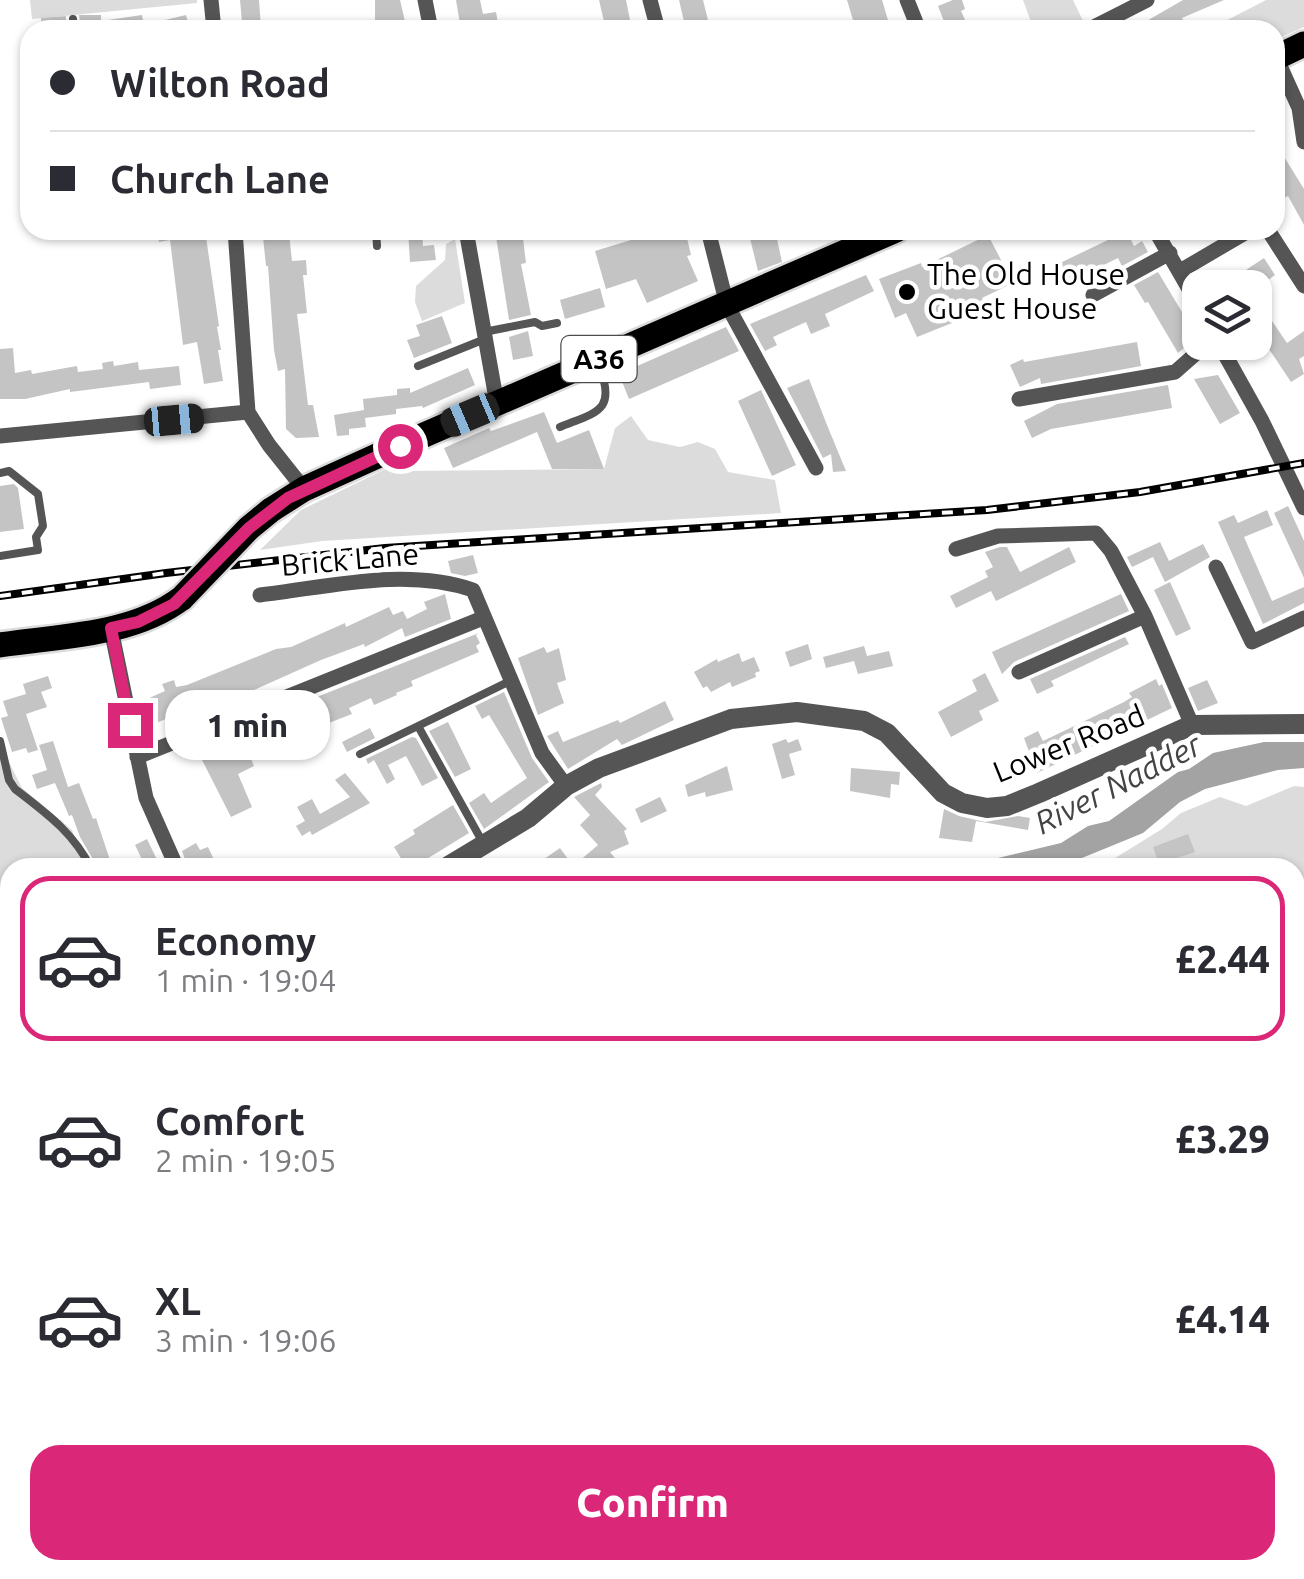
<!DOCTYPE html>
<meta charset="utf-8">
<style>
body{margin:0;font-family:Ubuntu,sans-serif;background:#f7f7f7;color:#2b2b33;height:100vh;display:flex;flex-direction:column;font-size:38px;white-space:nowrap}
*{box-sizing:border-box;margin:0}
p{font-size:32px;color:#7c7c81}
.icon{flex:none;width:55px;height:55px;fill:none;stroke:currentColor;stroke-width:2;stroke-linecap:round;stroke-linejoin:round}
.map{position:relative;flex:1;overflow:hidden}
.side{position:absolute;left:0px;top:858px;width:1305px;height:722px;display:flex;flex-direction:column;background:#fff;border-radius:30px 30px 0 0;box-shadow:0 2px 8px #0004}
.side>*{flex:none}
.banner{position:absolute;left:20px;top:20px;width:1265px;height:220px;border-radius:30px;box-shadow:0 2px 8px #0004;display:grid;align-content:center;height:220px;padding:0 30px;background:#fff}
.controls{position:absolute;left:1182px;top:270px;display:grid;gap:20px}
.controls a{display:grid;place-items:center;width:90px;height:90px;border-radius:20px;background:#fff;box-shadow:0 2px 8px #0004;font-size:50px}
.end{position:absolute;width:45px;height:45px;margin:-22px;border:12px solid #db2777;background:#fff;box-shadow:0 0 0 5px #fff}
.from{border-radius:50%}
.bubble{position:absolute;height:70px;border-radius:30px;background:#fff;box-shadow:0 2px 8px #0004;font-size:32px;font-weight:800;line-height:70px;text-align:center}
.car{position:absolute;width:30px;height:60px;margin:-30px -15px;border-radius:12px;box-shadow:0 0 8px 2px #0007;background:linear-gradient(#222 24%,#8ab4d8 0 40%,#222 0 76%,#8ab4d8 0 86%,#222 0)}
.banner b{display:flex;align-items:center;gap:35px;height:95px;font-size:38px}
.banner b+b{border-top:2px solid #e1e1e2}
.banner i{width:25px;height:25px;background:#2b2b33}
ul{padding:18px 0 0;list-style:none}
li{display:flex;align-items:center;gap:30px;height:165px;margin:0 20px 15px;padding:0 10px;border:5px solid transparent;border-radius:30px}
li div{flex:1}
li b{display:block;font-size:38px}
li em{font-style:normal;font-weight:800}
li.on{border-color:#db2777}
li>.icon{width:90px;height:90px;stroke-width:1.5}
.action{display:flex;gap:20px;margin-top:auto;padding:20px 30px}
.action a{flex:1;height:115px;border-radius:30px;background:#db2777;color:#fff;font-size:40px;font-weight:800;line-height:115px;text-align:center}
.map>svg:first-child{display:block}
.green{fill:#dcdcdc}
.water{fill:#a3a3a3}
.building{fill:#c4c4c4}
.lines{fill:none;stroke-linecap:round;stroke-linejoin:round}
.trunk-casing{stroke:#dbdbdb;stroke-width:30}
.service{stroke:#555;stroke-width:8}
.minor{stroke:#555;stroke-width:15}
.tertiary{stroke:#555;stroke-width:20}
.trunk{stroke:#000;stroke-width:25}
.rail-casing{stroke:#000;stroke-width:8}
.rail{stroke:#fff;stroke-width:4;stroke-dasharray:11;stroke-linecap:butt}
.trunk-bridge-casing{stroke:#dbdbdb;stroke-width:30;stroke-linecap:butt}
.trunk-bridge{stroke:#000;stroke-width:25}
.route{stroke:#db2777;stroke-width:12}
.poi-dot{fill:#000;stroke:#fff;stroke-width:4}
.labels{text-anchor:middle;stroke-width:9;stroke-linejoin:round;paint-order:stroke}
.shield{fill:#fff;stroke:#4c4c4c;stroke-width:2.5}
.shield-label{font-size:28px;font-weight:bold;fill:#000}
.poi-label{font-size:30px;fill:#000;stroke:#fff;text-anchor:start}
.street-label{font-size:30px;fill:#000;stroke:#fff}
.water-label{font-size:32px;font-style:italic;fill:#444;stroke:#fff}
</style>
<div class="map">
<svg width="1304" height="1579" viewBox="0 0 1304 1579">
<rect width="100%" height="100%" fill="#fff"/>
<path class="green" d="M 30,0 L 197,0 L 197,3 L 32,19 Z
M 1023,0 L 1073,0 L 1084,23 L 1076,30 L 1034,30 Z
M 1266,0 L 1304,0 L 1304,27 L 1275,40 L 1275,30 L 1208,30 Z
M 455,239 L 465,303 L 422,321 L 415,302 L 416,286 L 445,260 L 446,244 Z
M 631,416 L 648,440 L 680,447 L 698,442 L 715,449 L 728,472 L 775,480 L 781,513 L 322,541 L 260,550 L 301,510 L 396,464 L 400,471 L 604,469 L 615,428 Z
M 0,744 L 22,788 L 72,830 L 85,867 L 10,868 L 10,1175 L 0,1180 Z
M 1294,786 L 1304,787 L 1304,936 L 1295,936 L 1295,868 L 1099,868 L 1162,829 L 1181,813 L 1220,797 L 1246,806 Z
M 1295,982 L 1304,982 L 1304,1579 L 499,1579 L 506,1570 L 1295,1570 Z
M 118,1570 L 402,1570 L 410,1579 L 115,1579 Z"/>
<path class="water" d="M 1264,742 L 1304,742 L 1304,768 L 1278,770 L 1205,789 L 1180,802 L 1143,833 L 1060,867 L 960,867 L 1061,843 L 1088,826 L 1109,821 L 1178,772 L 1189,769 L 1213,753 Z"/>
<path class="building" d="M 240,0 L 259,0 L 261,27 L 249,28 L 248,21 L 242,22 Z
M 375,0 L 400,0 L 407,30 L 375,30 Z
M 456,0 L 480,0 L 483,14 L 496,12 L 498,23 L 483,26 L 484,30 L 461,30 Z
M 599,0 L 626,0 L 632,30 L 606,30 Z
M 679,0 L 703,0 L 708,20 L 703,22 L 705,30 L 686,30 Z
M 847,0 L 882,0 L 891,30 L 856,30 Z
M 953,0 L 962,0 L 965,9 L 961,11 L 966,22 L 947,29 L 938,6 Z
M 1183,0 L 1224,0 L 1182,18 L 1184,22 L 1168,30 L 1131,30 Z
M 79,15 L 101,15 L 101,21 L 142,15 L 144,25 L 186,15 L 190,30 L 81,30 Z
M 66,16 L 66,30 L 42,30 L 41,18 Z
M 1283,155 L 1304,189 L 1304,225 L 1288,196 L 1284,198 L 1275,184 L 1275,159 Z
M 205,230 L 219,326 L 217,327 L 221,350 L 218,350 L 223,381 L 204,384 L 197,342 L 183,345 L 170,240 L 159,242 L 157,231 Z
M 408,230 L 422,230 L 423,246 L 434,245 L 436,260 L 410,262 Z
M 495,230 L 522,230 L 526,263 L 521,264 L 531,315 L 509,320 Z
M 628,230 L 685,230 L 691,255 L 687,256 L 698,281 L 647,303 L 636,279 L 606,289 L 595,251 L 631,240 Z
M 748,230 L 775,230 L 782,262 L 758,271 Z
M 1105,230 L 1126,230 L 1134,246 L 1142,241 L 1148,252 L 1122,266 L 1118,258 L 1067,283 L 1058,264 L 1110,239 Z
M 289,234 L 292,261 L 306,260 L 307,275 L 303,275 L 307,313 L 297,314 L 308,405 L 313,405 L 319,437 L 296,438 L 286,429 L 285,369 L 278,371 L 274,350 L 268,266 L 266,266 L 263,237 Z
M 988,235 L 1013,283 L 982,298 L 987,309 L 917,337 L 906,313 L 895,318 L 879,279 L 921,263 L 922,267 Z
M 1264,258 L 1275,275 L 1257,288 L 1219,288 Z
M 1158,272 L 1197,337 L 1178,353 L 1148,302 L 1145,303 L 1134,285 Z
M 866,275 L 874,291 L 825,314 L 830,326 L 811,334 L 806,322 L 773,337 L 777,345 L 765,351 L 750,324 Z
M 600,288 L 605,307 L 565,319 L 560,300 Z
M 1255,296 L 1287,343 L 1304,331 L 1304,356 L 1299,359 L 1304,374 L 1291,382 L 1255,328 Z
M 442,316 L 452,343 L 414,358 L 407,340 L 420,336 L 416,325 Z
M 726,327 L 739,351 L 629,399 L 619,374 Z
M 528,331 L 533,356 L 513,360 L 509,337 Z
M 1137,342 L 1141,366 L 1114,371 L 1041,384 L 1040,378 L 1020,387 L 1010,365 L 1023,359 L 1024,362 Z
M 13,348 L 15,373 L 31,370 L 32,374 L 77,366 L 78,372 L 103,369 L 102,363 L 113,361 L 114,366 L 138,362 L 139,370 L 179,366 L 181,385 L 150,389 L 149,382 L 70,392 L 70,389 L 25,399 L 0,399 L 0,349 Z
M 468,368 L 475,385 L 423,408 L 422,406 L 396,409 L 396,414 L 365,418 L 366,427 L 349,429 L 349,435 L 337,436 L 334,415 L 364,410 L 363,399 L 397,395 L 397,389 L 410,388 L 410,393 Z
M 1218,375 L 1240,413 L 1220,424 L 1194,379 Z
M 809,379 L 827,425 L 846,471 L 833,472 L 831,454 L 823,458 L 787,388 Z
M 1168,385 L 1172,408 L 1051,429 L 1032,438 L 1024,421 L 1057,404 Z
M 761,390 L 796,465 L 772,476 L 738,401 Z
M 544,412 L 557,443 L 589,430 L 604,469 L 552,469 L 537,432 L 453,468 L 444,448 L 489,428 L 491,431 Z
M 14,484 L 18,488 L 24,529 L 0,532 L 0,486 Z
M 1288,506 L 1304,541 L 1304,578 L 1274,513 Z
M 1267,510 L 1273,525 L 1244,537 L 1272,601 L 1304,587 L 1304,603 L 1263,624 L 1218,522 L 1234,515 L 1238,523 Z
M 1160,542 L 1169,561 L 1203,544 L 1210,557 L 1165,582 L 1153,557 L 1132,567 L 1127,557 Z
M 1000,547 L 1007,547 L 1020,572 L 1069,547 L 1076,562 L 996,601 L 991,591 L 956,608 L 950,596 L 988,577 L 985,571 L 993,567 L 985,552 Z
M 473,555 L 478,573 L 465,576 L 451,573 L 448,561 Z
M 1170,582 L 1191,629 L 1176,636 L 1154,590 Z
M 445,594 L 451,619 L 405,637 L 402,628 L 365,647 L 364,644 L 321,660 L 207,711 L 205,708 L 176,719 L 175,715 L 147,727 L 139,710 L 138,703 L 165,691 L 162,684 L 174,680 L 176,687 L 187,685 L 276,649 L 291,647 L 345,623 L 346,627 L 389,607 L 393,615 L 403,611 L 407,619 L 427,609 L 424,602 Z
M 1121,594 L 1129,611 L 1014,662 L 1002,674 L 992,652 Z
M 479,633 L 476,635 L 480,643 L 476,646 L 479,652 L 411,681 L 413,686 L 396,693 L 397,695 L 374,705 L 371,698 L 349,708 L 352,714 L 249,754 L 254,766 L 238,774 L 252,807 L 231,817 L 199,754 L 245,732 L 244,728 L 271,715 Z
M 1125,637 L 1129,644 L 1051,681 L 1054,686 L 1037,694 L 1030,679 Z
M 808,644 L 812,659 L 790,667 L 785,652 Z
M 864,646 L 867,656 L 889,651 L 893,666 L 858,674 L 854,661 L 826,668 L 823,657 Z
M 544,647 L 547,653 L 559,648 L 566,680 L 557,683 L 564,703 L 538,715 L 518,658 Z
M 739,653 L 742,662 L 754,657 L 760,671 L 755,673 L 756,677 L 732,687 L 730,682 L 711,692 L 707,686 L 703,688 L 694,672 L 717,659 L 718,662 Z
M 985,673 L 999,701 L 979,711 L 983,720 L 951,737 L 938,712 L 977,691 L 972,680 Z
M 48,676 L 52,688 L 41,692 L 47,707 L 26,714 L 38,750 L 28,753 L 26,748 L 12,752 L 1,718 L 8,716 L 3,701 L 26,694 L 23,684 Z
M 1156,679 L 1159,686 L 1162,684 L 1172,708 L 1037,773 L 1024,738 L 1038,731 L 1043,741 L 1124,702 L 1132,697 L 1129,693 Z
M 1207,680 L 1218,703 L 1198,711 L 1188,688 Z
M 504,692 L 532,758 L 549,782 L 484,829 L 469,803 L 484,793 L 491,803 L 527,778 L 489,715 L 482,719 L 475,706 Z
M 665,701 L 674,720 L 622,745 L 617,739 L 568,769 L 547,736 L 558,731 L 563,742 L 618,720 L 620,723 Z
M 448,722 L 471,769 L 455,777 L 429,731 Z
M 370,728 L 375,738 L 347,752 L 342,742 Z
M 412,737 L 416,738 L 438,778 L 422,786 L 406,756 L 388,765 L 395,779 L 387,784 L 374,760 L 368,764 L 366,759 Z
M 786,739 L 788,743 L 798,739 L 802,750 L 789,754 L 795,775 L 782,779 L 772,744 Z
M 53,741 L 68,787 L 79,783 L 93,819 L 96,818 L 111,863 L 98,868 L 80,837 L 72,815 L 69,816 L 55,783 L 37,789 L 32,775 L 47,770 L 39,745 Z
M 727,766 L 733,790 L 706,797 L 705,792 L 688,797 L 685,785 Z
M 851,768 L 900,772 L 899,785 L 891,784 L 890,798 L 850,791 Z
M 345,773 L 370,803 L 312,835 L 310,831 L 302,836 L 296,826 L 305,821 L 297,807 L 312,799 L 320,814 L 350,797 L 335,780 Z
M 601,783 L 602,787 L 595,795 L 627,829 L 624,831 L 629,844 L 610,852 L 623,868 L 571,868 L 598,845 L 580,825 L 590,815 L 574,797 Z
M 660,797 L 667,811 L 641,823 L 635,809 Z
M 453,805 L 469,833 L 412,868 L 407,868 L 394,847 L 415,834 L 413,830 Z
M 944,809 L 959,816 L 985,822 L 1018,816 L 1030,818 L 1028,830 L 976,821 L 972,842 L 939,838 Z
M 1188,834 L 1195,852 L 1159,864 L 1153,847 Z
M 147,839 L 161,868 L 146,868 L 135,845 Z
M 196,843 L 200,850 L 208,847 L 218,868 L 188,868 L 182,851 Z
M 560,848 L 571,863 L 564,868 L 531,868 Z"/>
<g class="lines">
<g class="trunk-casing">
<path id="trunk" d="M 1275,58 L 1304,44
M 271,510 L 304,489 L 408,442 L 896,230
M 0,645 C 59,636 132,636 182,598"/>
</g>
<path class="service" d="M 73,19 L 74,30
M 376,230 L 377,246
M 484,332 L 535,322 L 542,326 L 557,323
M 418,366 L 485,339
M 560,427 C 597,412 617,411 599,366
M 0,473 L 9,471 L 38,494 L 43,526 L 36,537 L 38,550 L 0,556
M 418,726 L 512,680
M 0,741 L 9,780 L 15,789 C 46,813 73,832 91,868
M 360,754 L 418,726 L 482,841"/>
<path class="minor" d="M 211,0 L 214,30
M 425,0 L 431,30
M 650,0 L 658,30
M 907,0 L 919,30
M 1088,30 L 1147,0
M 1276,57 L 1299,108 L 1304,142
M 235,230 L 248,412 L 269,445 L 304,489
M 466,230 L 497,404
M 708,230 L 727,305 L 816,468
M 1155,230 L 1200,308
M 1268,230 L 1304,286
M 1180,271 L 1250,230
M 1093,295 L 1170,253
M 1218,342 L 1262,421 L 1304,508
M 1019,399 L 1175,372 L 1209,342
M 0,436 L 248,412
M 956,549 L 998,536 L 1096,533 L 1111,551 L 1145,616
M 1216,567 L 1252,642 L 1304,618
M 260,595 C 329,587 405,567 473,590 L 542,753 L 566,786
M 111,629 L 146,798 L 177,868
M 1019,672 L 1145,616 L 1192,725
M 137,757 L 483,618"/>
<path class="tertiary" d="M 445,868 L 528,818 L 566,786 L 599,768 L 731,719 L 797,712 L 864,721 L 887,733 L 943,793 L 962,803 L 987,808 L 1007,806 L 1039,793 L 1192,725 L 1304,724
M 0,1225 L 10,1218"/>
<use href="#trunk" class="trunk"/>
<g class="rail-casing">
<path id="rail" d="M 0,596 L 166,573 L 385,548 L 987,510 L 1140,492 L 1304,463"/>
</g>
<use href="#rail" class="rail"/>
<g class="trunk-bridge-casing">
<path id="trunk-bridge" d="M 182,598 L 249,528 L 271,510"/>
</g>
<use href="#trunk-bridge" class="trunk-bridge"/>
</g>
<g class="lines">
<path class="route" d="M 130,725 L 111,628 L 138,622 L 174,604 L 249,528 L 288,498 L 400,446"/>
</g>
<circle class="poi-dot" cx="907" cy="292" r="10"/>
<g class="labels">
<rect class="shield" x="561.5" y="336" width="75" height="46" rx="8"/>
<g class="shield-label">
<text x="599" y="369">A36</text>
</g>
<g class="poi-label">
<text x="927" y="285">The Old House<tspan x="927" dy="34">Guest House</tspan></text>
</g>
<g class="street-label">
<text transform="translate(350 560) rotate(-5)" y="10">Brick Lane</text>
<text transform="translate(1069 744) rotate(-22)" y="10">Lower Road</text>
</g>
<g class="water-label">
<text transform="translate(1118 784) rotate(-27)" y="11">River Nadder</text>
</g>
</g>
</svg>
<div class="controls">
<a><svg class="icon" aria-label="layers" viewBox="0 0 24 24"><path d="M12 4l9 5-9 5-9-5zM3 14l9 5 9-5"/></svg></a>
</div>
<i class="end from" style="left:400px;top:446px"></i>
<i class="end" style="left:130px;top:725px"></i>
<div class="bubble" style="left:165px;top:690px;width:165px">1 min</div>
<i class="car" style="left:470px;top:415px;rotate:247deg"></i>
<i class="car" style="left:174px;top:420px;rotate:85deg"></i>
<div class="banner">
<b><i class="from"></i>Wilton Road</b>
<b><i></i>Church Lane</b>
</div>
<section class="side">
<ul>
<li class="on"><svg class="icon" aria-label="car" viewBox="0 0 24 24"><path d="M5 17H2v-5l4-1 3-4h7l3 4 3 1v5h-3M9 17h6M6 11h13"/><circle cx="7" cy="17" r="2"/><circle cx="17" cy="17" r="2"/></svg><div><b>Economy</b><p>1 min · 19:04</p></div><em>£2.44</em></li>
<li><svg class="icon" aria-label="car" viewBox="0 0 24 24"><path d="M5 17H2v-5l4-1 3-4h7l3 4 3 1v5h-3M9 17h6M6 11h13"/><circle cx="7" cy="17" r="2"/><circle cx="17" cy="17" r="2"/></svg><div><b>Comfort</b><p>2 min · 19:05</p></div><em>£3.29</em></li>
<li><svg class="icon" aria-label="car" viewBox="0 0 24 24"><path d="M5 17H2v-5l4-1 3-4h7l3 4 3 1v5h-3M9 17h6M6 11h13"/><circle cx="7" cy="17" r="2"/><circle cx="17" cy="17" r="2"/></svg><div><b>XL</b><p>3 min · 19:06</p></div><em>£4.14</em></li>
</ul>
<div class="action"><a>Confirm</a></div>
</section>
</div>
